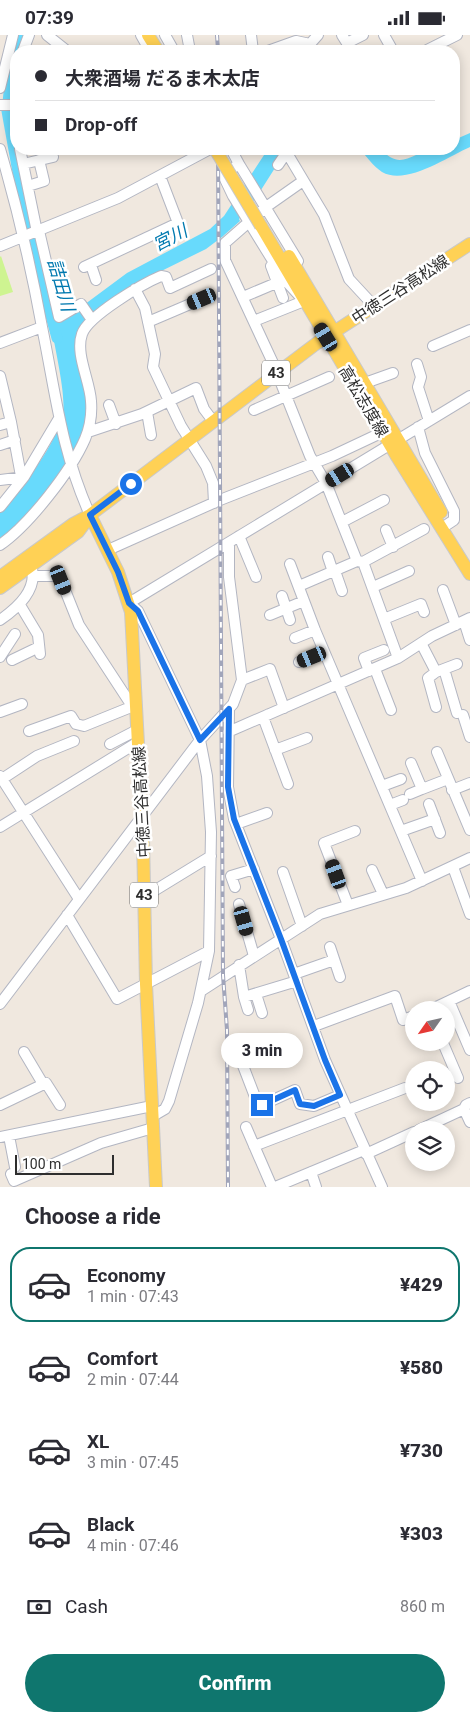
<!DOCTYPE html>
<meta charset="utf-8">
<style>
body{margin:0;font-family:Roboto,"Noto Sans JP",sans-serif;background:#f7f7f7;color:#2b2b33;height:100vh;display:flex;flex-direction:column;font-size:19px;white-space:nowrap}
*{box-sizing:border-box;margin:0}
p{font-size:16px;color:#7c7c81}
.icon{flex:none;width:28px;height:28px;fill:none;stroke:currentColor;stroke-width:2;stroke-linecap:round;stroke-linejoin:round}
.map{position:relative;height:1152px;overflow:hidden}
.panel{display:flex;flex-direction:column;background:#fff;flex:1}
.panel>*{flex:none}
.top-card{position:absolute;left:10px;top:10px;width:450px;height:110px;border-radius:20px;box-shadow:0 2px 12px #0003;display:grid;align-content:center;height:110px;padding:0 25px;background:#fff}
.needle{width:32px;rotate:236deg}
.fabs{position:absolute;left:405px;top:966px;display:grid;gap:10px}
.fabs a{display:grid;place-items:center;width:50px;height:50px;border-radius:50%;background:#fff;box-shadow:0 2px 12px #0003;font-size:25px}
.scale{position:absolute;left:15px;bottom:12px;width:99px;box-sizing:border-box;padding-left:5px;border:2px solid #2e2e2e;border-top:0;font-size:14px;line-height:18px;white-space:nowrap;color:#2e2e2e;-webkit-text-stroke:4px #fff;paint-order:stroke}
.end{position:absolute;width:22px;height:22px;margin:-11px;border:6px solid #1a73e8;background:#fff;box-shadow:0 0 0 2px #fff}
.from{border-radius:50%}
.bubble{position:absolute;height:35px;border-radius:18px;background:#fff;box-shadow:0 2px 12px #0003;font-size:16px;font-weight:800;line-height:35px;text-align:center}
.car{position:absolute;width:15px;height:30px;margin:-15px -8px;border-radius:6px;box-shadow:0 0 4px 1px #0007;background:linear-gradient(#222 24%,#8ab4d8 0 40%,#222 0 76%,#8ab4d8 0 86%,#222 0)}
.top-card b{display:flex;align-items:center;gap:18px;height:48px;font-size:19px}
.top-card b+b{border-top:1px solid #e1e1e2}
.top-card i{width:12px;height:12px;background:#2b2b33}
ul{padding:0;list-style:none}
li{display:flex;align-items:center;gap:15px;height:75px;margin:0 10px 8px;padding:0 15px;border:2px solid transparent;border-radius:20px}
li div{flex:1}
li b{display:block;font-size:19px}
li em{font-style:normal;font-weight:800}
li.active{border-color:#0f766e}
li>.icon{width:45px;height:45px;stroke-width:1.5}
h2{padding:0 25px;font-size:22px;line-height:60px}
.pay{display:flex;align-items:center;gap:12px;height:55px;padding:0 25px;font-size:19px}
.pay p{margin-inline-start:auto}
.cta{display:flex;gap:10px;margin-top:auto;padding:10px 25px}
.cta a{flex:1;height:58px;border-radius:30px;background:#0f766e;color:#fff;font-size:20px;font-weight:800;line-height:58px;text-align:center}
.status{display:flex;justify-content:space-between;align-items:center;height:35px;padding:0 25px;background:#fff;direction:ltr}
.status svg{height:14px;fill:currentColor}
.map>svg:first-child{display:block}
.pitch{fill:#cef491}
.water{fill:#68dafc}
.lines{fill:none;stroke-linecap:round;stroke-linejoin:round}
.river{stroke:#68dafc;stroke-width:11}
.minor-casing{stroke:#b3b6c2;stroke-width:12}
.major-casing{stroke:#c9c9c9;stroke-width:14}
.minor{stroke:#fff;stroke-width:10}
.major{stroke:#ffd155;stroke-width:12}
.rail-casing{stroke:#a1a5ba;stroke-width:4}
.rail{stroke:#fff;stroke-width:2;stroke-dasharray:5.5;stroke-linecap:butt}
.major-bridge-casing{stroke:#c9c9c9;stroke-width:14;stroke-linecap:butt}
.major-bridge{stroke:#ffd155;stroke-width:12}
.route{stroke:#1a73e8;stroke-width:6}
.labels{text-anchor:middle;stroke-width:5;stroke-linejoin:round;paint-order:stroke}
.shield{fill:#fff;stroke:#6d6d6d;stroke-width:1}
.shield-label{font-size:15px;font-weight:bold;fill:#2e2e2e}
.street-label{font-size:16px;fill:#2e2e2e;stroke:#fff}
.water-label{font-size:18px;font-style:italic;fill:#0079af;stroke:#fff}
</style>
<div class="status"><b>07:39</b><svg viewBox="0 0 49 12"><path d="M0 12V9h3v3zM5 12V6h3v6zM10 12V3h3v9zM15 12V0h3v12zM26 1h20v11H26zM47 4h2v5h-2z"/></svg></div>
<div class="map">
<svg width="470" height="1152" viewBox="0 0 470 1152">
<rect width="100%" height="100%" fill="#f0e8df"/>
<path class="pitch" d="M 1,221 L 13,257 L 0,261 L 0,222 Z"/>
<path class="water" d="M 470,98 L 470,112 C 447,122 406,151 382,137 C 373,131 367,122 360,114 L 381,114 C 401,137 412,117 434,114 C 440,113 447,114 454,114 L 454,105 Z
M 268,114 L 287,114 L 254,166 L 239,184 L 240,186 L 222,202 L 206,214 L 135,249 L 106,270 L 81,293 C 84,321 94,373 85,400 C 74,428 26,486 0,503 L 0,476 C 21,455 59,406 63,377 C 66,358 54,310 51,289 L 69,281 L 127,238 L 210,194 L 224,181 Z"/>
<g class="lines">
<path class="river" d="M 20,0 L 12,31 L 7,76 L 30,204 L 57,303"/>
<g class="minor-casing">
<path id="minor" d="M 47,0 L 67,16
M 141,0 L 150,16
M 165,0 L 174,16
M 187,0 L 190,16
M 251,0 L 253,16
M 342,0 L 347,8 L 363,0
M 384,0 L 393,16
M 23,16 L 29,0
M 268,16 L 296,6 L 310,9 L 318,0
M 425,16 L 457,0
M 16,51 L 16,87
M 0,53 L 13,0
M 0,70 L 15,70
M 0,114 C 17,172 31,232 42,292 C 56,360 61,415 90,480
M 20,114 L 37,197
M 231,114 L 239,129 L 223,140 L 233,161 L 284,244 L 304,266 L 254,286
M 287,118 L 324,180 L 349,244 L 374,271
M 23,129 L 53,122
M 239,129 L 298,226
M 278,130 L 289,114
M 28,151 L 44,146 L 39,125
M 39,196 L 59,282 L 81,269 L 92,285
M 0,211 L 118,163 L 210,114
M 91,230 L 96,245
M 271,231 L 283,263
M 84,232 L 178,188 L 160,141
M 135,254 L 145,273 L 155,319 L 153,332 L 181,391 L 206,431 L 213,448 L 214,468
M 243,262 L 281,246
M 148,287 L 202,264
M 0,308 L 42,292
M 433,311 L 470,295
M 417,329 L 421,342 L 418,352 L 429,386
M 0,341 L 11,387
M 365,348 L 393,338
M 109,370 L 116,389
M 254,375 L 329,342
M 147,377 L 151,400
M 0,390 L 11,387 L 21,441
M 418,392 L 425,418 L 454,476 L 454,485 L 448,489
M 88,397 L 142,379 L 196,353 L 204,374 L 213,386
M 0,410 L 15,405
M 0,445 L 24,442
M 0,472 L 24,442 L 58,385
M 342,487 L 384,465
M 386,495 L 393,512
M 239,501 L 256,542
M 0,510 C 29,490 71,436 85,404 C 90,392 92,378 91,366 C 90,346 75,319 82,299 C 88,281 142,249 161,241 L 166,242 L 170,253 L 211,234
M 108,515 L 220,465 L 332,421 L 383,397
M 328,522 L 333,537
M 357,526 L 363,527 L 398,623
M 363,527 L 424,494
M 290,529 L 315,595 L 422,846
M 335,536 L 342,556
M 33,541 L 57,541 L 61,545 L 79,590 L 132,671
M 299,551 L 357,526 L 326,448 L 310,421 L 273,328 L 225,225 L 225,208 L 266,172 L 303,146
M 373,552 L 409,536
M 443,555 L 456,590
M 282,561 L 290,585
M 20,570 L 38,600 L 40,619
M 270,580 L 304,566
M 384,584 L 421,569 L 424,577
M 0,585 C 16,574 37,556 32,534
M 464,586 L 470,605
M 295,603 L 315,595
M 421,608 L 436,637 L 457,629
M 0,622 L 15,599
M 12,625 L 39,612
M 299,627 L 324,617
M 375,634 L 391,675
M 444,634 L 457,678
M 369,636 L 364,623 L 384,615
M 436,637 L 428,643 L 436,672
M 242,645 L 270,634 L 284,673
M 229,674 L 228,752 L 234,784 L 281,904 L 325,1025 L 382,1152
M 0,677 L 22,669
M 269,679 L 263,682 L 288,749
M 463,680 L 470,702
M 29,696 L 71,681 L 76,689 L 84,691 L 136,670
M 228,697 L 398,623 L 432,601 L 470,583
M 110,709 L 137,695
M 275,715 L 307,703
M 437,717 L 470,795
M 411,728 L 422,754 L 448,744
M 0,741 L 79,864
M 2,744 L 37,721 L 74,706
M 382,751 L 401,744
M 452,755 L 470,748
M 410,759 L 422,754
M 429,769 L 440,798
M 390,770 L 403,765
M 236,789 L 267,778
M 0,792 L 138,707
M 401,796 L 435,784
M 453,832 L 470,879
M 372,835 L 383,859
M 283,837 L 302,891
M 235,852 L 231,841 L 254,834
M 144,862 L 211,821
M 239,869 L 254,921
M 348,870 L 324,808 L 355,796
M 67,880 L 117,964 L 209,916
M 330,912 L 340,942
M 239,930 L 244,962 L 297,946
M 294,939 L 334,925
M 201,956 L 320,879 L 406,853 L 470,823
M 470,956 L 449,966 L 470,1015
M 256,959 L 262,978
M 244,962 L 248,975
M 0,969 L 200,705 L 233,669 L 242,645 L 229,542 L 229,508
M 430,975 L 449,966
M 314,991 L 395,961 L 403,985 L 414,981
M 443,1008 L 458,1043
M 237,1015 L 257,1067 L 262,1070 L 295,1055 L 300,1069 L 314,1071 L 340,1060
M 24,1017 L 43,1049
M 470,1068 L 466,1070 L 464,1074 L 470,1087
M 0,1070 L 46,1048 L 60,1070
M 153,1081 L 165,1074 L 169,1066 L 198,968 L 209,916 L 211,797 L 207,741 L 200,705 L 138,576 L 129,568 L 470,361
M 246,1092 L 272,1152
M 419,1095 L 464,1074
M 9,1101 L 15,1132
M 0,1102 L 152,1071
M 254,1111 L 405,1053
M 366,1119 L 414,1097
M 311,1137 L 316,1152
M 11,1139 L 14,1146 L 101,1108 L 153,1093
M 275,1152 L 364,1115"/>
</g>
<g class="major-casing">
<path id="major" d="M 148,0 L 158,16
M 261,191 L 396,420 L 470,539
M 289,221 L 441,477
M 90,480 L 118,537 L 131,577 L 143,803 L 146,949 L 156,1152
M 0,542 L 73,489 L 90,480 L 317,308 L 470,209
M 0,553 L 78,497 L 89,482"/>
</g>
<use href="#minor" class="minor"/>
<use href="#major" class="major"/>
<g class="rail-casing">
<path id="rail" d="M 217,0 L 218,16
M 218,114 L 223,940 L 227,995 L 228,1152"/>
</g>
<use href="#rail" class="rail"/>
<g class="major-bridge-casing">
<path id="major-bridge" d="M 215,114 L 261,191"/>
</g>
<use href="#major-bridge" class="major-bridge"/>
</g>
<g class="lines">
<path class="route" d="M 131,449 L 90,480 L 118,537 L 129,568 L 138,576 L 200,705 L 229,674 L 228,752 L 234,784 L 281,904 L 325,1025 L 340,1060 L 314,1071 L 300,1069 L 295,1055 L 262,1070"/>
</g>
<g class="labels">
<g class="shield">
<rect x="262" y="325.5" width="28" height="25" rx="4"/>
<rect x="130" y="847.5" width="28" height="25" rx="4"/>
</g>
<g class="shield-label">
<text x="276" y="343">43</text>
<text x="144" y="865">43</text>
</g>
<g class="street-label">
<text transform="translate(400 254) rotate(-33)" y="6">中徳三谷高松線</text>
<text transform="translate(364 366) rotate(59)" y="6">高松志度線</text>
<text transform="translate(141 767) rotate(-93)" y="6">中徳三谷高松線</text>
</g>
<g class="water-label">
<text transform="translate(170 203) rotate(-27)" y="6">宮川</text>
<text transform="translate(61 250) rotate(74)" y="6">詰田川</text>
</g>
</g>
</svg>
<div class="fabs">
<a><svg class="needle" viewBox="-14 -14 28 28"><path d="M0-13l5 13h-10z" fill="#e53935"/><path d="M0 13l5-13h-10z" fill="#7c7c81"/></svg></a>
<a><svg class="icon" aria-label="locate" viewBox="0 0 24 24"><circle cx="12" cy="12" r="6"/><path d="M12 2v4M12 18v4M2 12h4M18 12h4"/></svg></a>
<a><svg class="icon" aria-label="layers" viewBox="0 0 24 24"><path d="M12 4l9 5-9 5-9-5zM3 14l9 5 9-5"/></svg></a>
</div>
<div class="scale">100 m</div>
<i class="end from" style="left:131px;top:449px"></i>
<i class="end" style="left:262px;top:1070px"></i>
<div class="bubble" style="left:221px;top:998px;width:82px">3 min</div>
<i class="car" style="left:202px;top:264px;rotate:247deg"></i>
<i class="car" style="left:326px;top:302px;rotate:329deg"></i>
<i class="car" style="left:340px;top:440px;rotate:239deg"></i>
<i class="car" style="left:61px;top:545px;rotate:158deg"></i>
<i class="car" style="left:312px;top:622px;rotate:248deg"></i>
<i class="car" style="left:336px;top:839px;rotate:340deg"></i>
<i class="car" style="left:244px;top:886px;rotate:164deg"></i>
<div class="top-card">
<b><i class="from"></i>大衆酒場 だるま木太店</b>
<b><i></i>Drop-off</b>
</div>
</div>
<section class="panel">
<h2>Choose a ride</h2>
<ul>
<li class="active"><svg class="icon" aria-label="car" viewBox="0 0 24 24"><path d="M5 17H2v-5l4-1 3-4h7l3 4 3 1v5h-3M9 17h6M6 11h13"/><circle cx="7" cy="17" r="2"/><circle cx="17" cy="17" r="2"/></svg><div><b>Economy</b><p>1 min · 07:43</p></div><em>¥429</em></li>
<li><svg class="icon" aria-label="car" viewBox="0 0 24 24"><path d="M5 17H2v-5l4-1 3-4h7l3 4 3 1v5h-3M9 17h6M6 11h13"/><circle cx="7" cy="17" r="2"/><circle cx="17" cy="17" r="2"/></svg><div><b>Comfort</b><p>2 min · 07:44</p></div><em>¥580</em></li>
<li><svg class="icon" aria-label="car" viewBox="0 0 24 24"><path d="M5 17H2v-5l4-1 3-4h7l3 4 3 1v5h-3M9 17h6M6 11h13"/><circle cx="7" cy="17" r="2"/><circle cx="17" cy="17" r="2"/></svg><div><b>XL</b><p>3 min · 07:45</p></div><em>¥730</em></li>
<li><svg class="icon" aria-label="car" viewBox="0 0 24 24"><path d="M5 17H2v-5l4-1 3-4h7l3 4 3 1v5h-3M9 17h6M6 11h13"/><circle cx="7" cy="17" r="2"/><circle cx="17" cy="17" r="2"/></svg><div><b>Black</b><p>4 min · 07:46</p></div><em>¥303</em></li>
</ul>
<div class="pay"><svg class="icon" aria-label="cash" viewBox="0 0 24 24"><path d="M3 7h18v10H3z"/><circle cx="12" cy="12" r="2"/></svg>Cash<p>860 m</p></div>
<div class="cta"><a>Confirm</a></div>
</section>
